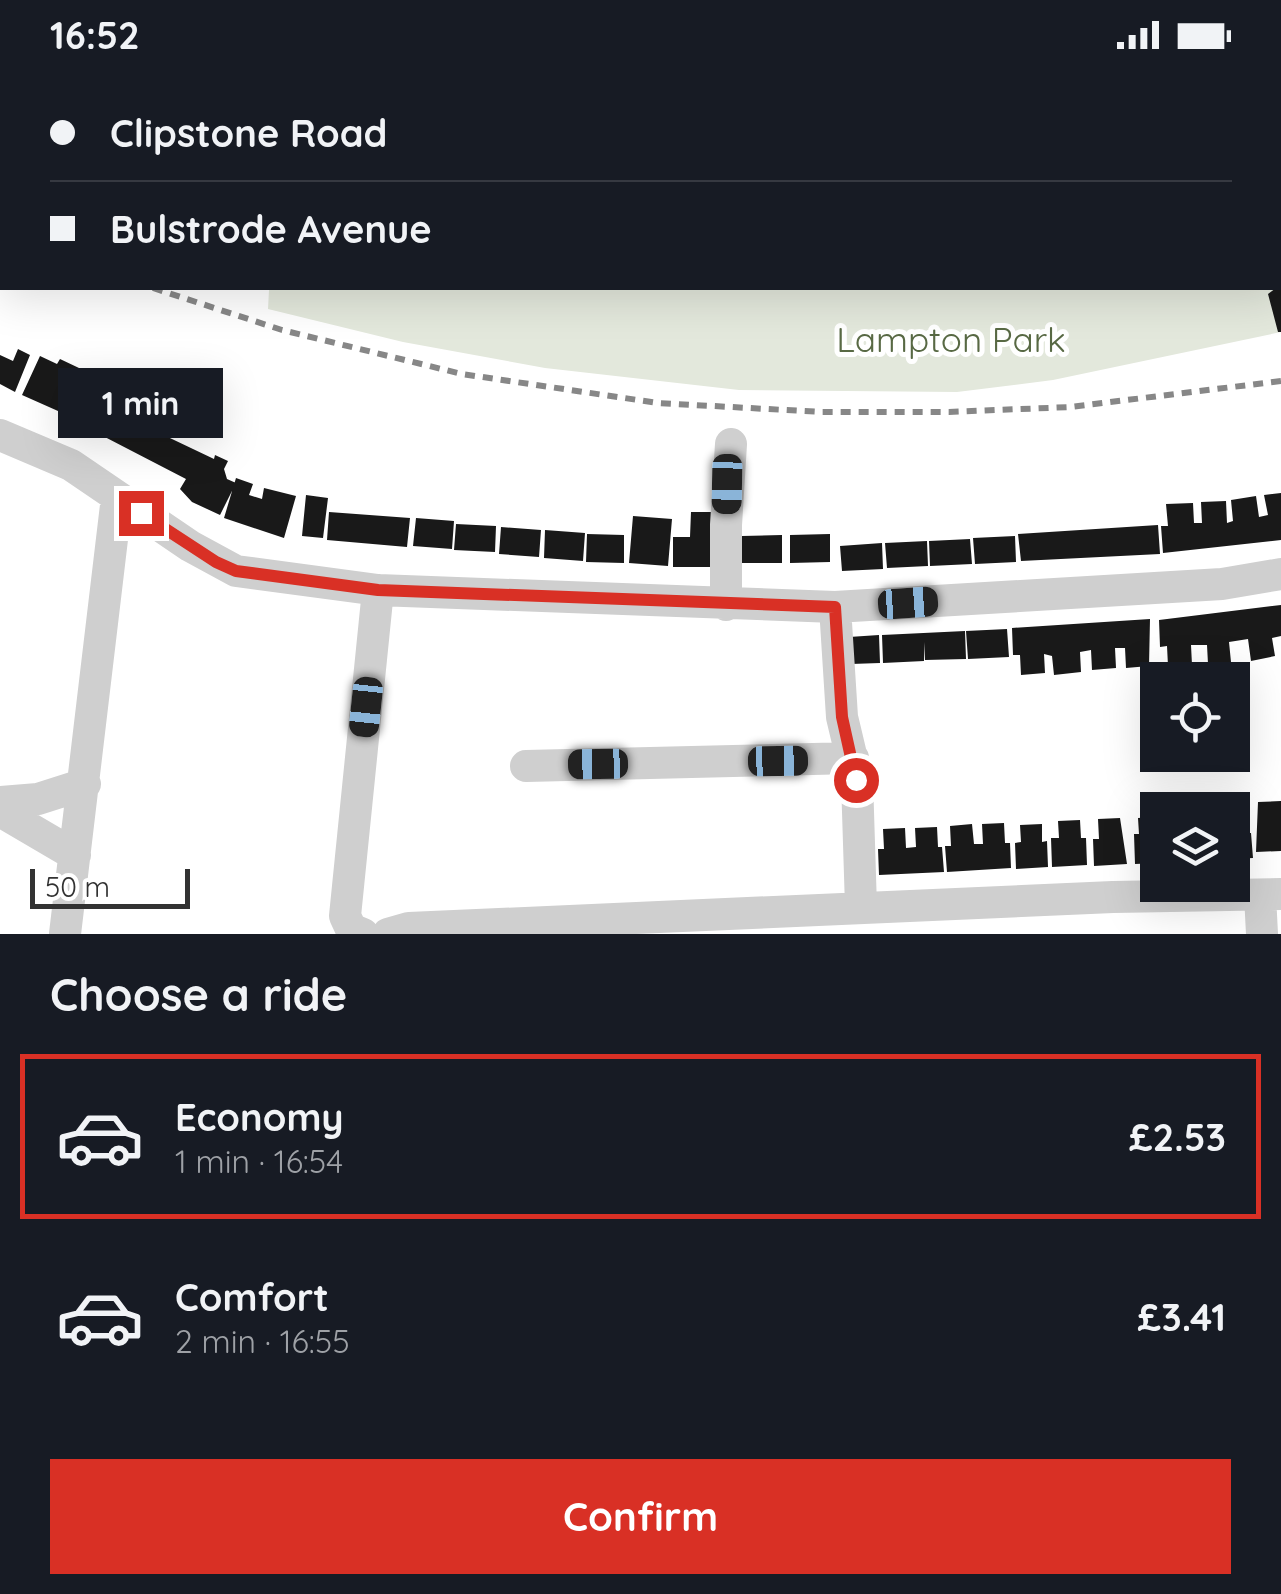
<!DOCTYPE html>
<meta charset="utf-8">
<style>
body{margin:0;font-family:Quicksand,sans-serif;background:#242831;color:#f1f3f6;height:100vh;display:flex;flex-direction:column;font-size:38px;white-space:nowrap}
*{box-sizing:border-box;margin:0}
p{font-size:32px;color:#9ea1a6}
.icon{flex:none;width:55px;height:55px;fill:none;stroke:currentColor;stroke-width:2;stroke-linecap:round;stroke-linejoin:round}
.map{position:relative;height:864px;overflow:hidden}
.drawer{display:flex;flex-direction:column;background:#171b24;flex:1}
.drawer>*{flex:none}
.top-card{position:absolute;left:0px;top:0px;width:1282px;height:220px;box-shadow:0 10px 40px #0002;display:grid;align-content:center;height:220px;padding:0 50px;background:#171b24}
.controls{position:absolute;left:1140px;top:592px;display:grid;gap:20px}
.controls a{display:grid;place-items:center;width:110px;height:110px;border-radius:0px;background:#171b24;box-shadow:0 10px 40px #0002;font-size:50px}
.scale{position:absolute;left:30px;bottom:25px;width:160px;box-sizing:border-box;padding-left:10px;border:5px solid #323232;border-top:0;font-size:28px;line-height:35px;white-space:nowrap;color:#323232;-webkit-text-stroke:8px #fff;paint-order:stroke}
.end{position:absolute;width:45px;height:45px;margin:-22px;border:12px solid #d93025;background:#fff;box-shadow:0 0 0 5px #fff}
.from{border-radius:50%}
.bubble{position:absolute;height:70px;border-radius:0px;background:#171b24;box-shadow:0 10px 40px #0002;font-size:32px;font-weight:700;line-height:70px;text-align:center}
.car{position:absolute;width:30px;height:60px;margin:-30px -15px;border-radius:12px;box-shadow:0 0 8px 2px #0007;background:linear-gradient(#222 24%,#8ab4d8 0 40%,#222 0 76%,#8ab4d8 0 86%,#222 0)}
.top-card b{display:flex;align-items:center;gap:35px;height:95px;font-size:38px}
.top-card b+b{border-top:2px solid #363941}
.top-card i{width:25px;height:25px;background:#f1f3f6}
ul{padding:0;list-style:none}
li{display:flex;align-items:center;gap:30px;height:165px;margin:0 20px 15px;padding:0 30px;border:5px solid transparent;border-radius:0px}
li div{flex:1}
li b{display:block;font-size:38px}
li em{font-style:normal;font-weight:700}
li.on{border-color:#d93025}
li>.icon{width:90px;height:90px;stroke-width:1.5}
h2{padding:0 50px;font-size:45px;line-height:120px}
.button{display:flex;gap:20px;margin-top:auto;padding:20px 50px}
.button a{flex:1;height:115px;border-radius:0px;background:#d93025;color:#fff;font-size:40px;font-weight:700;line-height:115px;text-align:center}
.status{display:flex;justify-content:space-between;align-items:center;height:70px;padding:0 50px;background:#171b24;direction:ltr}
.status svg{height:28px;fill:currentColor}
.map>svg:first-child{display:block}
.green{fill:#e3e8dc}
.building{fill:#191919}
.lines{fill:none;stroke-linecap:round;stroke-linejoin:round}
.minor{stroke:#cfcfcf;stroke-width:32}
.rail{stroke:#878787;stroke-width:6;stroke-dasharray:10 8;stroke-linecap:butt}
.route{stroke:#d93025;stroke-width:12}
.labels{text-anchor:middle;stroke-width:10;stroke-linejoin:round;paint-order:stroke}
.park-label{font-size:35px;fill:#586944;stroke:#fff}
</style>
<div class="status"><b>16:52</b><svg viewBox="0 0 49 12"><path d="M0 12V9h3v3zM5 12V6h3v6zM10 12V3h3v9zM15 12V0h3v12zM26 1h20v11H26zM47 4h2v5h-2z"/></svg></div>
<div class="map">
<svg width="1281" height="864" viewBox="0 0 1281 864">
<rect width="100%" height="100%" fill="#fff"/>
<path class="green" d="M 0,0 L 1281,0 L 1281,262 L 1053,310 L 957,322 L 739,320 L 545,298 L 403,272 L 268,239 L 269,220 L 258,218 L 1280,218 L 1280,2 L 2,2 L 2,125 Z"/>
<path class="building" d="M 1276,218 L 1281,218 L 1281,262 L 1278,262 L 1268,224 Z
M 18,279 L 30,285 L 15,322 L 0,314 L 0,285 L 13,291 Z
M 40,286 L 57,294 L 60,289 L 79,298 L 58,341 L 22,325 Z
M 80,302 L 98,310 L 96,315 L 114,324 L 96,360 L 62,343 Z
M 133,337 L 156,350 L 151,359 L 214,389 L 215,385 L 228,391 L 224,399 L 227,409 L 236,413 L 220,445 L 192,432 L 180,419 L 186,409 L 101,365 L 114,338 L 133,346 Z
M 236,408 L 253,414 L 249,425 L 262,429 L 264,418 L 296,426 L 284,468 L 224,448 Z
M 1281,423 L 1281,470 L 1163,483 L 1161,456 L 1168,456 L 1166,434 L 1193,433 L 1194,453 L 1202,453 L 1201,432 L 1226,431 L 1227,453 L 1233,451 L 1231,430 L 1256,426 L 1259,447 L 1268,445 L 1264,425 Z
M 306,425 L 328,428 L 323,468 L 302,466 Z
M 329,442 L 410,448 L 407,477 L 327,470 Z
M 691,442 L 717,442 L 716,497 L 673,497 L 673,467 L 690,467 Z
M 633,446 L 672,449 L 668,496 L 629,493 Z
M 416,448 L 454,451 L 452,479 L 413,476 Z
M 456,454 L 496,456 L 495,482 L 454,480 Z
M 1158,455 L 1160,484 L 1021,491 L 1018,464 Z
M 501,457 L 541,460 L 539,487 L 499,484 Z
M 545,460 L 585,463 L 583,491 L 544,488 Z
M 587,464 L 624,465 L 624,493 L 586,492 Z
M 830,464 L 830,492 L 790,493 L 790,465 Z
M 782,465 L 782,493 L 742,493 L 742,466 Z
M 1015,466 L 1016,492 L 975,494 L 973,468 Z
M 970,469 L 972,494 L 930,496 L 929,471 Z
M 927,471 L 928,496 L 887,498 L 885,473 Z
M 882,473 L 883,499 L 842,501 L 840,476 Z
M 1281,535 L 1281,566 L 1272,568 L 1275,586 L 1251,591 L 1248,569 L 1229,572 L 1231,592 L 1208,594 L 1207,575 L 1191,575 L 1192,595 L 1168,596 L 1167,576 L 1160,577 L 1159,550 Z
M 1150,549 L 1149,596 L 1126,598 L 1125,578 L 1115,578 L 1116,598 L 1092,600 L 1091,580 L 1080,582 L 1081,602 L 1054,605 L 1052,586 L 1044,584 L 1045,603 L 1021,605 L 1020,585 L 1013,585 L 1012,558 Z
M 1007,559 L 1009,587 L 968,589 L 966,561 Z
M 965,561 L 966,589 L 925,590 L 924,572 L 924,591 L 883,593 L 882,565 Z
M 879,565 L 880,593 L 851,594 L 849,567 Z
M 1281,731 L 1281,781 L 1256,782 L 1258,732 Z
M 1246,743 L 1247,763 L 1251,763 L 1253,788 L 1232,789 L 1232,744 Z
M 1158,747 L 1158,793 L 1135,794 L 1134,764 L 1139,764 L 1138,748 Z
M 1120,748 L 1127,794 L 1094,796 L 1093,769 L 1099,769 L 1098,749 Z
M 1080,750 L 1081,768 L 1086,768 L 1087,795 L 1052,797 L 1051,768 L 1059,768 L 1058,751 Z
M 1004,753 L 1005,773 L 1010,773 L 1011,798 L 947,802 L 945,776 L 951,776 L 950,756 L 972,754 L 974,774 L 983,774 L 982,754 Z
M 1042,754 L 1042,772 L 1047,771 L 1048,797 L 1016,799 L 1015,773 L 1021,772 L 1020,755 Z
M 937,757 L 938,777 L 942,777 L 944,802 L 879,805 L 878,779 L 884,779 L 883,759 L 905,758 L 906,778 L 916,777 L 915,758 Z"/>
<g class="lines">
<path class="minor" d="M 0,365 L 71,395 L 190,476 L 236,501 L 378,520 L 835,537 L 1222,514 L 1281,504
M 726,535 L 726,455 L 731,374
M 835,537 L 842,647 L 857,710 L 861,837
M 526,696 L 853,688
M 0,732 L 38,729 L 85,714
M 0,741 L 75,785
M 1260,825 L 1262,864
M 65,864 L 117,427
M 363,864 L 351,859 L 345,846 L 378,520
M 388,864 L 409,858 L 1113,827 L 1281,824"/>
<path class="rail" d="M 0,144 L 2,145
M 153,218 L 282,260 L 462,304 L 658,333 L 822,342 L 949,342 L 1070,337 L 1281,311"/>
</g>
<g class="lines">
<path class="route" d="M 141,443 L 216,492 L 236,501 L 378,520 L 835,537 L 842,647 L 856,710"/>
</g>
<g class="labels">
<g class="park-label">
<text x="951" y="282">Lampton Park</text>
</g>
</g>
</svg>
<div class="controls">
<a><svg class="icon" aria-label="locate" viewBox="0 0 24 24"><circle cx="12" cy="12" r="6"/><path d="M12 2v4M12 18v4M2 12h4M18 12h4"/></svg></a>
<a><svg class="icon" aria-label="layers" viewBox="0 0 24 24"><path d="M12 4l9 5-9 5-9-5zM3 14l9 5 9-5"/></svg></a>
</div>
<div class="scale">50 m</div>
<i class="end from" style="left:856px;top:710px"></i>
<i class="end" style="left:141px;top:443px"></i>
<div class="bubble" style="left:58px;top:298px;width:165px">1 min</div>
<i class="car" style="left:727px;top:414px;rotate:181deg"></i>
<i class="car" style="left:908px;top:533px;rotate:86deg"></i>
<i class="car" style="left:366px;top:637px;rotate:186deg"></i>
<i class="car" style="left:778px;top:691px;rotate:89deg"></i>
<i class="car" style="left:598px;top:694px;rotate:269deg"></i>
<div class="top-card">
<b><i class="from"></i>Clipstone Road</b>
<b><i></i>Bulstrode Avenue</b>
</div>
</div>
<section class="drawer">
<h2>Choose a ride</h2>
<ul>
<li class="on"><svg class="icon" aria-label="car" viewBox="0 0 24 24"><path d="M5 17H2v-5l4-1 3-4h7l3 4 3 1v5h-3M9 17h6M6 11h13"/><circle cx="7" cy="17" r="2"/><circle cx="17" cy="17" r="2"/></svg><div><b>Economy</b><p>1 min · 16:54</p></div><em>£2.53</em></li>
<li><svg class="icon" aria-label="car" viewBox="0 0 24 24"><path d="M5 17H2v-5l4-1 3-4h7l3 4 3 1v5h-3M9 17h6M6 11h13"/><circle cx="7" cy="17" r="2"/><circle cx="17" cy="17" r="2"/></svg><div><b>Comfort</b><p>2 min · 16:55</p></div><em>£3.41</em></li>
</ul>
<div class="button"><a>Confirm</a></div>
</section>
